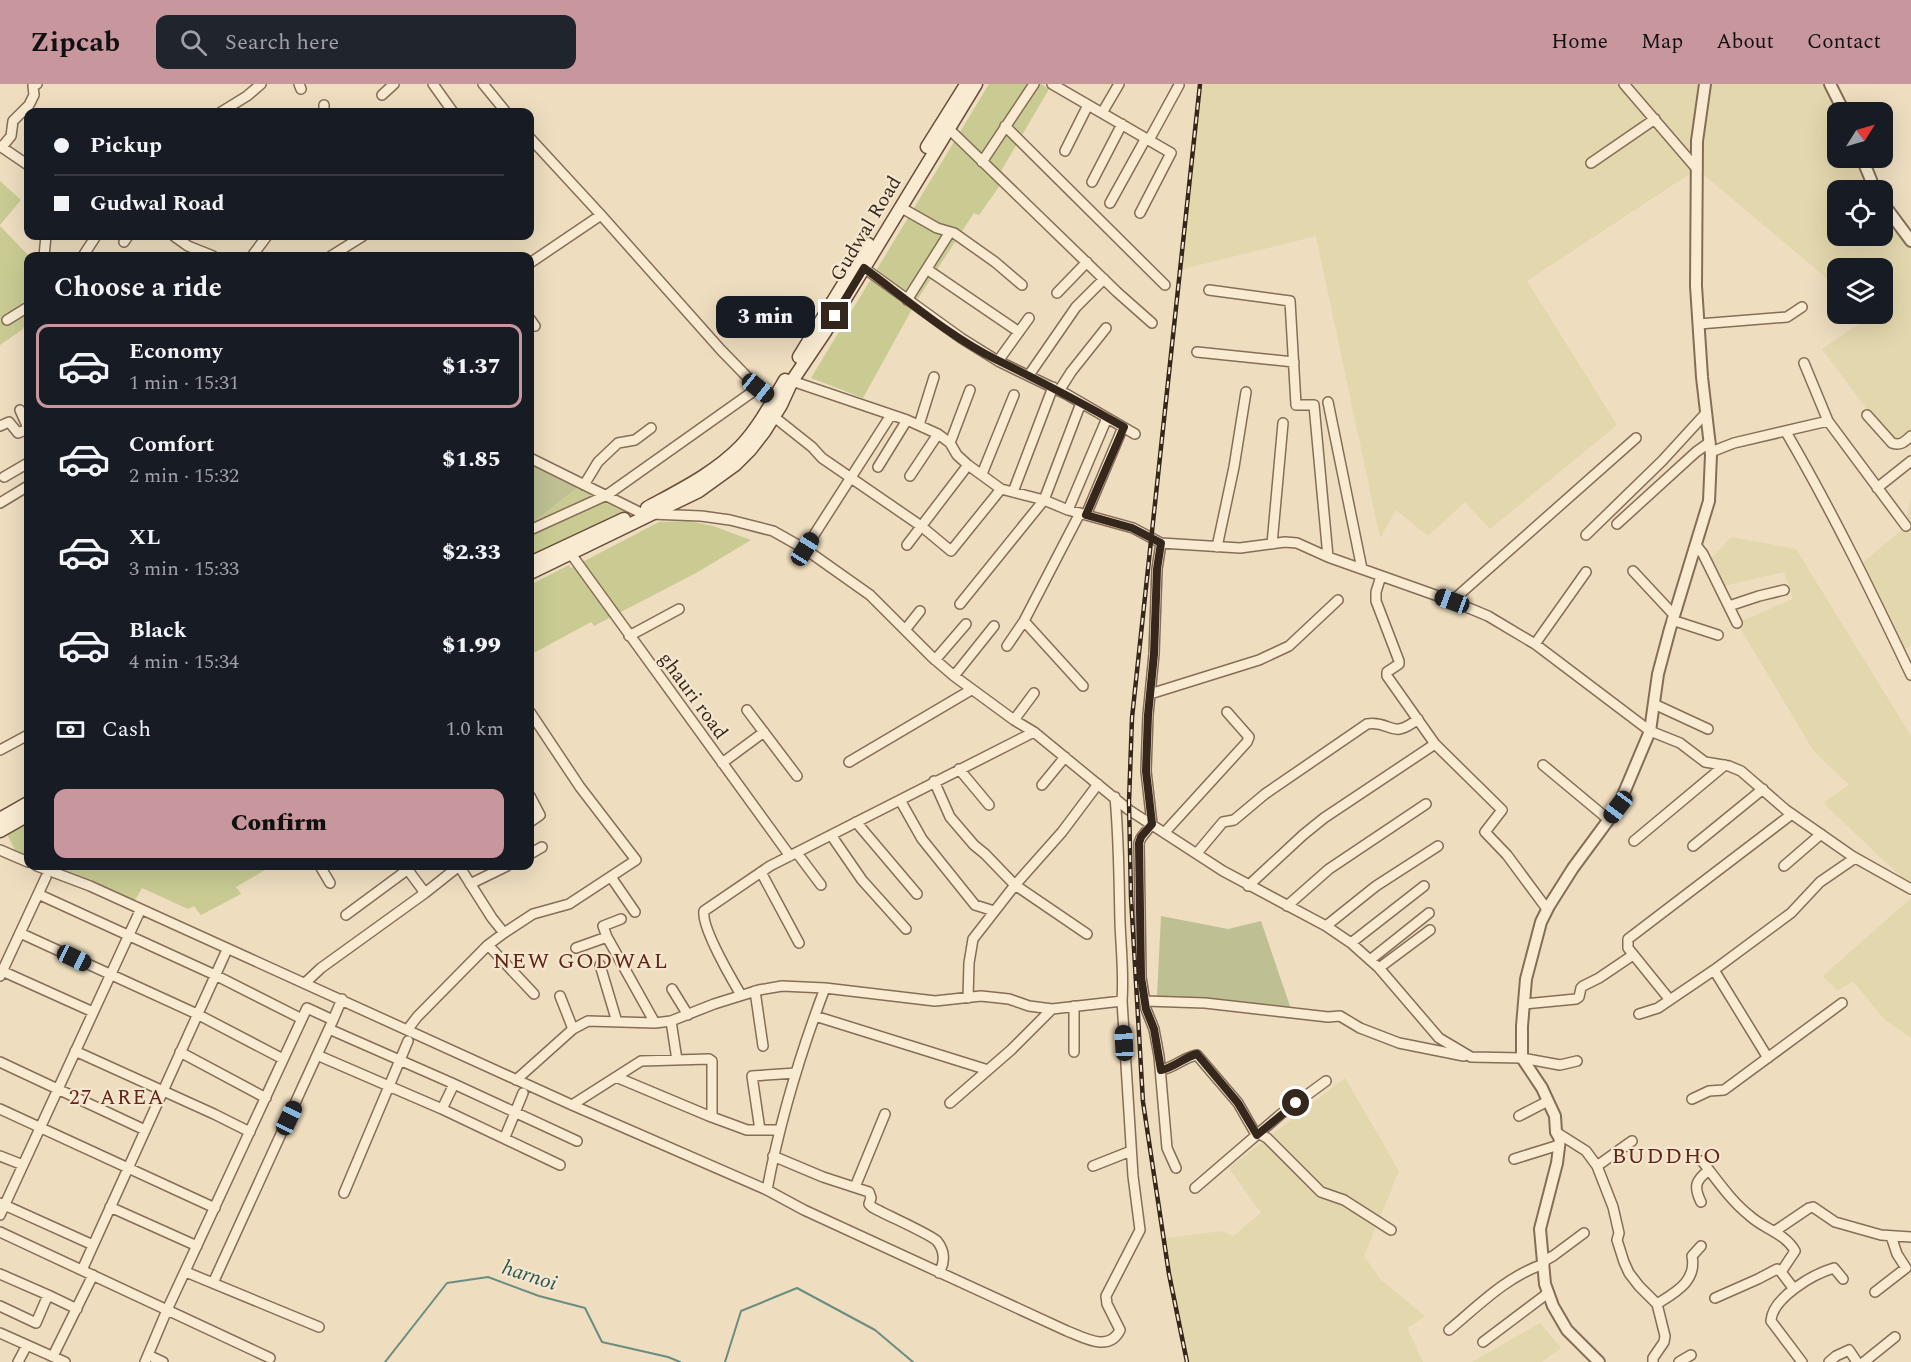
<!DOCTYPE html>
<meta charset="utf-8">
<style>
body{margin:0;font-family:Spectral,serif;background:#20242c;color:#f1f3f6;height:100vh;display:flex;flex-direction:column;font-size:22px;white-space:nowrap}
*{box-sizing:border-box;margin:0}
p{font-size:20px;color:#9ea1a6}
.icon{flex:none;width:33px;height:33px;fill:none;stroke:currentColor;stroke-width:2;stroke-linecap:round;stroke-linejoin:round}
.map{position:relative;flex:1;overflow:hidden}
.drawer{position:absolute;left:24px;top:168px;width:510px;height:618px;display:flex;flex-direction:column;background:#171b24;border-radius:12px;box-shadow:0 6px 24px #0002}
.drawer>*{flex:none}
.hud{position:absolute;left:24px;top:24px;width:510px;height:132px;border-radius:12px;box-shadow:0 6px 24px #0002;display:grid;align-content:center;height:132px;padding:0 30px;background:#171b24}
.needle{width:39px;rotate:53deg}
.tools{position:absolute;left:1827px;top:18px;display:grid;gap:12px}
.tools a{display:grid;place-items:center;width:66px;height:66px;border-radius:12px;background:#171b24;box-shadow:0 6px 24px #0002;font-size:30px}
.end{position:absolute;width:27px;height:27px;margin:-14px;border:8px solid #36271c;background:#fff;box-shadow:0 0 0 3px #fff}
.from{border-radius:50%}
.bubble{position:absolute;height:42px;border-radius:12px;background:#171b24;box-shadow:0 6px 24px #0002;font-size:20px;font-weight:800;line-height:42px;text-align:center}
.car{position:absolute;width:18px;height:36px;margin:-18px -9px;border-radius:8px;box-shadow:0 0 4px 2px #0007;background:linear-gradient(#222 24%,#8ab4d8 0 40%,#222 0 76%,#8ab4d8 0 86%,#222 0)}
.hud b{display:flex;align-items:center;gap:21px;height:57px;font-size:22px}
.hud b+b{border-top:2px solid #363941}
.hud i{width:15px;height:15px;background:#f1f3f6}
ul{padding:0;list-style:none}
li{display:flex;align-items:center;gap:18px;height:84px;margin:0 12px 9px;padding:0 18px;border:3px solid transparent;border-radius:12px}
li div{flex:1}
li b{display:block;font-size:22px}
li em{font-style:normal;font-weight:800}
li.on{border-color:#c8979d}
li>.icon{width:54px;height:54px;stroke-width:1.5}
h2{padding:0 30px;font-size:27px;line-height:72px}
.pay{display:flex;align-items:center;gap:15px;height:66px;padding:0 30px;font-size:22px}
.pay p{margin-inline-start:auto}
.button{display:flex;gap:12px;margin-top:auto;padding:12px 30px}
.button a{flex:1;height:69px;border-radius:12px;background:#c8979d;color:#111;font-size:24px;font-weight:800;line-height:69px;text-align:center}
header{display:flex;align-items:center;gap:36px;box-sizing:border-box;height:84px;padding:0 30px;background:#c8979d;color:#111}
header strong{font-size:28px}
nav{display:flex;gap:33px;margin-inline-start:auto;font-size:21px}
.search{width:420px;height:54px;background:#20242c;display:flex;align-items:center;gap:15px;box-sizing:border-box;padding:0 21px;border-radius:12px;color:#9ea1a6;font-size:22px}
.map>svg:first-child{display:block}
.farmland{fill:#e3d7ad}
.green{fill:#c9cb93}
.cemetery{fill:#bec093}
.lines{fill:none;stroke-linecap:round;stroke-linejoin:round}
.stream{stroke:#6a8d82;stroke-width:2}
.minor-casing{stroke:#866d57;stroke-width:12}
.tertiary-casing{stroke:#866d57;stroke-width:14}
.secondary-casing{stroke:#684e3b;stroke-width:15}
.minor{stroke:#f9ebd2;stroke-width:9}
.tertiary{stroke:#f9ebd2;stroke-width:10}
.secondary{stroke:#f9ebd2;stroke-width:12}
.rail-casing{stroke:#36271c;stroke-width:4.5}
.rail{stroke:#f5e7cf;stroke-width:2;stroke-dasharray:7;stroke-linecap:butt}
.route{stroke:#36271c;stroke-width:8}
.labels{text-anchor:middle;stroke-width:4.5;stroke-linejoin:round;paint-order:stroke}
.street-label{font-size:20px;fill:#36271c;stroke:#f5e7cf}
.neighbourhood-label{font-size:21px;letter-spacing:1.5px;fill:#62251b;stroke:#f5e7cf}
.water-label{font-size:21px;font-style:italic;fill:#2b5650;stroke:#f5e7cf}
.quarter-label{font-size:22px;letter-spacing:1.5px;fill:#62251b;stroke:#f5e7cf}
</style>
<header>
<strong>Zipcab</strong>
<div class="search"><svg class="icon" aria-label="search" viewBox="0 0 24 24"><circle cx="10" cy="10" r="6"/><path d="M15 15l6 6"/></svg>Search here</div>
<nav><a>Home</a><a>Map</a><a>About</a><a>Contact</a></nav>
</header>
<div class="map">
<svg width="1911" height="1278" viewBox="0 0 1911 1278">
<rect width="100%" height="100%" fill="#eeddbf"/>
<path class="farmland" d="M 1200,0 L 1830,0 L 1844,28 L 1838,28 L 1838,74 L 1862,74 L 1875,106 L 1838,106 L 1838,152 L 1882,152 L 1883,118 L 1911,157 L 1911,350 L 1895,363 L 1822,265 L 1869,233 L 1865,230 L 1882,230 L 1882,184 L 1838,184 L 1837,203 L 1697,85 L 1527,197 L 1617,341 L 1490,445 L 1465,418 L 1428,452 L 1396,426 L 1380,454 L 1316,152 L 1179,186 Z
M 1911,411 L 1911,561 L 1900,569 L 1859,482 L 1905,443 Z
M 1731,453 L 1796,465 L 1911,652 L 1911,802 L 1823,719 L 1849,701 L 1813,666 L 1737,539 L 1793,515 L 1784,488 L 1719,503 L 1707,479 Z
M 1911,814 L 1911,954 L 1884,935 L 1853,897 L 1838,907 L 1823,892 Z
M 1345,994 L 1399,1087 L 1364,1172 L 1381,1196 L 1425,1232 L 1407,1244 L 1423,1278 L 1187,1278 L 1163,1151 L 1168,1154 L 1222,1147 L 1233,1152 L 1261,1129 L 1229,1084 Z
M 1540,1239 L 1561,1264 L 1542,1278 L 1472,1278 Z"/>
<path class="green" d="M 989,0 L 1041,0 L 1049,5 L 997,94 L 1001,100 L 979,131 L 974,129 L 917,216 L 863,314 L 811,294 Z
M 0,97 L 21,116 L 0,141 Z
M 0,142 L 29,172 L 28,233 L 23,245 L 0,261 Z
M 582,400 L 628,427 L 530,474 L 530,441 Z
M 689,437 L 713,442 L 751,456 L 696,489 L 594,542 L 591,538 L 530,571 L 530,501 L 569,481 L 571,484 L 659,438 Z
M 28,740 L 28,772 L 15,766 L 7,750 Z
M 51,782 L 261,782 L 265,786 L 236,803 L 241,810 L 201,831 L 194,822 L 188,825 L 142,804 L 134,818 Z"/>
<path class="cemetery" d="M 530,374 L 582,400 L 530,441 Z
M 1161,832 L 1228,845 L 1261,837 L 1291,925 L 1157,912 Z"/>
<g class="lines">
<path class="stream" d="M 385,1278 L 447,1199 L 488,1193 L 539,1212 L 585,1224 L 602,1258 L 668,1273 L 680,1278
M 725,1278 L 741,1227 L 797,1204 L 875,1246 L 913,1278"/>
<g class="minor-casing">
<path id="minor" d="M 299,0 L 301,5
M 433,0 L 453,28
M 483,0 L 506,28
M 1052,0 L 1171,69 L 1140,129
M 1624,0 L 1697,85
M 382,11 L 394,0
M 324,21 L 324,28
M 221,28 L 247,12 L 261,0
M 1102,29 L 1119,0
M 1005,42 L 1165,201
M 949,45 L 1117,208 L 1152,239
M 530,54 L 601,131 L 721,266 L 758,304 L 778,319
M 1149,56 L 1179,1
M 0,62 L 28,81
M 2,63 L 11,52 L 13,37 L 29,21 L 34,11 L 33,2 L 37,0
M 1065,67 L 1088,21
M 982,78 L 1034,0
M 1591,79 L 1655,35
M 1092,98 L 1122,40
M 1110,119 L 1146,54
M 900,123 L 937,144 L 954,149 L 995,178 L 1022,201
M 174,152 L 188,162 L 213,172
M 124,158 L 128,152
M 44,172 L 46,152
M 83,172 L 96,152
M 252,172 L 267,152
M 331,172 L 363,152
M 530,179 L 601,131
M 864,184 L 961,254 L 998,277 L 1066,310 L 1135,350
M 928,186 L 1019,248
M 1209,206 L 1290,217 L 1296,321 L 1314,321 L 1328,473
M 1057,209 L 1087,178
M 907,216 L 950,148
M 530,235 L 535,242
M 7,236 L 28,223
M 1699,240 L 1787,233 L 1802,223
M 1197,268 L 1294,278
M 998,277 L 1029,234
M 1804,279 L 1828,337 L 1906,442
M 1029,291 L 1076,223 L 1104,195
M 792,297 L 907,336 L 938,350 L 950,359 L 957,371 L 968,381 L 1001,405 L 1044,416 L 1068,426 L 1133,444 L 1161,459 L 1240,464 L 1285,458 L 1297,459 L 1328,473 L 1452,517 L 1488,532 L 1535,560 L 1650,647 L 1680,659 L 1705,678 L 1729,682 L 1741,687 L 1786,726 L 1852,772 L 1911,805
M 1059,307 L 1071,288 L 1106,244
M 1328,318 L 1362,485
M 20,326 L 28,344
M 1867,331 L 1892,359 C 1901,362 1904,358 1911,352
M 773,332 L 812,363 L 822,374 L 921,442 L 951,467 L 1001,405
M 919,341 L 934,293
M 0,342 L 9,338 L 18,349 L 28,345
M 1786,348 C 1832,427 1872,509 1911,591
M 950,359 L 970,306
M 1711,368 L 1734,359 L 1828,337
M 530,374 L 643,430 L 645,434
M 878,383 L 907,336
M 982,390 L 1014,311
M 910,392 L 938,350
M 4,393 L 28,379
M 584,401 L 598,378 L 618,359 L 635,356 L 651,344
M 1877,404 L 1911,377
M 1013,408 L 1053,303
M 0,419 L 28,402
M 1068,426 L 1107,334
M 651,430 L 701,432 L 730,436 L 773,447 L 805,465 L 870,511 L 932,573 L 954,592 L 1014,636 L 1034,648 L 1129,726 L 1223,787 L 1326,842 L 1351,859 L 1379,884 L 1439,954 L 1471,973 L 1522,974 L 1560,981 L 1577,977
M 1086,431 L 1123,343
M 1617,440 L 1696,368 L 1710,358
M 530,446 L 607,411 L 758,304
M 1586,451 L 1662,377 L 1706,329
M 1161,459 L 1157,485 L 1154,570 L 1148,631 L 1146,687 L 1152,740 L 1141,754 L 1139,759 L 1141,893 L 1146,925 L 1154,945 L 1159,972 L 1167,1064 L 1176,1084
M 1272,460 L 1283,339
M 907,461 L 968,381
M 1696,461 L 1703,470 L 1737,539
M 1217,463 L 1234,383 L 1246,308
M 805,465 L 891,331
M 571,470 L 790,772
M 1633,487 L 1674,531
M 1381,492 L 1376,508 L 1376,517 L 1399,577 L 1399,580 L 1387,588 L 1387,592 L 1435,660 L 1502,726 L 1485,748 L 1507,771 L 1547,825
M 1452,517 L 1636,354
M 960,520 L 1044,416 L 1081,319
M 1729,522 L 1759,512 L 1784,506
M 1672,536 L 1718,551
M 1024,537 L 1083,602
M 905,546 L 920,527
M 629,552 L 679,525
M 1535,560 L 1586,488
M 1007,562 L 1024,537 L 1080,429
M 935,576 L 966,540
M 954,592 L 994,542
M 1150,610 L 1259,576 L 1289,562 L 1338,516
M 1654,620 L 1708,645
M 747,626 L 797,692
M 1014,636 L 1034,609
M 0,666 L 28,651
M 849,678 L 971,606
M 722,679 L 764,648
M 1543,681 L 1609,736
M 959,685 L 989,721
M 934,697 L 950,733 L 974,761 L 985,770 L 1015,801 L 1087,850
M 1042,701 L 1065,673
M 530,712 L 540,731 L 530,738
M 900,716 L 922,755 L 975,821 L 994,827
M 856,738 L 917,810
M 1165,748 L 1247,658 L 1249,653 L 1227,628
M 831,751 L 862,796 L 906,845
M 1634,757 L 1725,681
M 1693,762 L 1763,705
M 0,766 L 28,778
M 797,769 L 821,801
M 1197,769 L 1223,738 L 1234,736 L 1265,710 L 1367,640 C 1392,636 1390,657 1418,635
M 530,770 L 542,763
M 37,782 L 90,802 L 572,1021 L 767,1106 L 804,1126 L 1067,1247 C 1083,1253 1109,1269 1120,1246 L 1107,1220 L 1106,1212 L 1140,1146 L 1133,1092 L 1122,917 C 1124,891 1121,865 1120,838 C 1119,796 1119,755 1115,713
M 320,782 L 330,799
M 405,782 L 425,809
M 459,782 L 492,834 L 504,849
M 1784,782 L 1821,750
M 761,788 L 799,859
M 611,793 L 635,828
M 470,800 L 507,782
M 1248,802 L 1303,751 L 1324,734 L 1435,660
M 38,810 L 215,891 L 302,935
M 1287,822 L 1329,785 L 1426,720
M 346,831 L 407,786
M 1326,842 L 1376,802 L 1438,762
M 20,849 L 197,930 L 283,975
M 607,853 L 603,842 L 621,835
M 1351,859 L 1424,802
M 488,861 L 534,910
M 576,864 L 607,853 L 655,939
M 1370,876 L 1429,829
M 600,881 L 617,938
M 1379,884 L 1430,846
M 1714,886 L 1768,974
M 2,887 L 93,928
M 0,892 L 46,793
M 305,899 L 321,884 L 425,809 L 459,782
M 672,905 L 688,931
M 755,907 L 763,962
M 741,911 C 731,894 701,843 704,827 L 770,782 L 1034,648
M 560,912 L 573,945
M 968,914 L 969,879 L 973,855 L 1015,801 L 1062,748 L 1098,700
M 1670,916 L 1628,864 L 1628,855 L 1792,730
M 1145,917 L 1205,919 L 1328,933 L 1340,932 L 1360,944 L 1399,959 L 1464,972
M 1524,920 L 1576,915 L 1579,913 L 1581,904 L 1583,902 L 1599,894 L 1633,871
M 1074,922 L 1074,968
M 1639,930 L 1658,924 L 1714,886 L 1791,829 L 1820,798 L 1855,774
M 815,932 L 988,986
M 333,936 L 342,915
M 671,937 L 677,976
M 329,945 L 454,1000 L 577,1057
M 408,945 L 417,933 L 488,861 L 504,849 L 533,830 L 569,820 L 636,776 L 580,703 L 530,628
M 75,967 L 214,1030 L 250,1048
M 180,968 L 266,1014
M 317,971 L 442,1025 L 560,1081
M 0,978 L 145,1046
M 1161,986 C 1174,984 1184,973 1197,971 L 1238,1019 L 1254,1047 L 1267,1054 L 1321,1108 L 1344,1116 L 1391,1146
M 616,993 L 709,1032 L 747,1046 L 778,1046
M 516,996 L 573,945 L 588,937 L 655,939 L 671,937 L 714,920 L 759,906 L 782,902 L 825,904
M 1692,1015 L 1709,1007 L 1724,1006 L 1842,919
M 950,1019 L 1011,966 L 1052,925
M 572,1021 L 641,977 L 709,975 L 712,977 L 712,1033
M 0,1025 L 215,1124
M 442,1025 L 454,1000
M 1519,1032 L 1548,1017
M 760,1046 L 752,992 L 796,989
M 1556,1048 L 1586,1067 L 1597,1082 L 1613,1123 L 1619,1149 L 1617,1156 L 1624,1178 L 1629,1189 L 1639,1202 L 1657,1220 L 1665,1252 L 1664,1258 L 1653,1274 L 1653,1278
M 505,1053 L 523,1009
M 0,1072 L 23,1081
M 773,1072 L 823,1093 L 869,1108 L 871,1114 L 869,1120 L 872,1123 C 884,1130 930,1150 937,1157 C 945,1167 945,1178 939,1189
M 1514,1075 L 1559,1061
M 1702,1077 C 1717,1096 1731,1117 1750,1132 C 1764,1145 1785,1149 1795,1167 L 1781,1188 L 1794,1205
M 1093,1082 L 1131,1067
M 1597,1082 L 1632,1057
M 855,1103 L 885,1030
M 1195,1104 L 1281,1030 L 1326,997
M 767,1106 C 780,1036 800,970 825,904 L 935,917 L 981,912 L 1009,915 L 1029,922 L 1052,925 L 1122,917
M 344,1109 L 408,957
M 1701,1118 C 1693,1102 1696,1096 1709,1086
M 0,1119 L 93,1161
M 110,1123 L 197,1162
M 0,1131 L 139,829
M 1775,1147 L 1809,1124 L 1813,1123 L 1835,1138 L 1881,1151 L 1911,1153
M 0,1148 L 270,1274
M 1544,1177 L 1553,1172 L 1584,1149
M 82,1186 L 225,870
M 186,1188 L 319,1243
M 0,1190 L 48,1211
M 1875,1208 L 1906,1184 L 1897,1170 L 1891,1152
M 1715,1214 L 1758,1195 L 1777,1185 L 1781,1188
M 1657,1220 C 1676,1208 1697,1197 1692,1172 L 1701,1162
M 0,1222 L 36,1239 L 48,1211 L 77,1225
M 1449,1246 C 1478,1222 1507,1192 1544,1180
M 0,1249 L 65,1278
M 1483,1258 L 1548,1209
M 148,1271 L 163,1278
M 53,1272 L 93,1191
M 18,1278 L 27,1261
M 145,1278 L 167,1226 L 307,924 L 333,936 L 213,1199
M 1679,1278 L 1691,1271
M 1802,1278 L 1771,1237 C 1772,1214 1813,1190 1834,1184 L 1843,1195
M 1829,1278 L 1836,1272 L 1849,1266 L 1857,1278
M 1864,1278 L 1895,1253"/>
</g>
<g class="tertiary-casing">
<path id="tertiary" d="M 1830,0 L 1844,28
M 1862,74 L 1875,106
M 1882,118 L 1911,157
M 1599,1278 L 1567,1246 L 1553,1222 L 1545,1200 L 1540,1145 L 1557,1079 L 1560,1055 L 1556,1048 L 1555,1032 L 1548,1017 L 1542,1004 L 1522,974 L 1522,942 L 1526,895 L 1541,838 L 1549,822 L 1573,784 L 1618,723 L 1650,647 L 1658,590 L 1670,545 L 1709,417 L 1711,371 L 1702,293 L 1696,202 L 1697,57 L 1705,0"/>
</g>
<g class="secondary-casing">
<path id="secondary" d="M 927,63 L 964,4
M 799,273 L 868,160
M 647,424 C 680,406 715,389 741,362 C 759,343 772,318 785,296
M 530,479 L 624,435
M 530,489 L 699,407 L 735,381 L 750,366 L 764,348 L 781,321 L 792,297 L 825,248 L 976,0
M 0,735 L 28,719
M 0,747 L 28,731"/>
</g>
<use href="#minor" class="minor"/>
<use href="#tertiary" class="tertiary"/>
<use href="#secondary" class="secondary"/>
<g class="rail-casing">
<path id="rail" d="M 1187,1278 L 1169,1190 L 1143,1018 L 1131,813 L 1129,718 L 1132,634 L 1200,0"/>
</g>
<use href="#rail" class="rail"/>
</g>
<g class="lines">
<path class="route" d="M 835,232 L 864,184 C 906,215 949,252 997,276 C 1040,297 1082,319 1124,343 L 1086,431 L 1132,444 L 1161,459 L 1157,485 L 1154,570 L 1148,631 L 1146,687 L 1152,740 L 1141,753 L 1139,759 L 1141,893 L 1146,925 L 1154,945 L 1161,986 C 1174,984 1184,973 1197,970 L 1238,1019 L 1257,1051 L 1296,1019"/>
</g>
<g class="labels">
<g class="street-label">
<text transform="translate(865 144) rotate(-59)" y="7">Gudwal Road</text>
<text transform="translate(694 611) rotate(54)" y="7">ghauri road</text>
</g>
<g class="neighbourhood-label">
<text x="117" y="1020">27 AREA</text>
</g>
<g class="water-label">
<text transform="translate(530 1191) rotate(18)" y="7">harnoi</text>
</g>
<g class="quarter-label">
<text x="581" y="884">NEW GODWAL</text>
<text x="1667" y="1079">BUDDHO</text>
</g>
</g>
</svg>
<div class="tools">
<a><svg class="needle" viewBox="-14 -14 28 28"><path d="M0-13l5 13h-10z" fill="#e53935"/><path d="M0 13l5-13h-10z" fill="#9ea1a6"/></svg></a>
<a><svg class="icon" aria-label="locate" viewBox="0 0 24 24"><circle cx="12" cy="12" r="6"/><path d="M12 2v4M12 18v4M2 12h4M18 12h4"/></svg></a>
<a><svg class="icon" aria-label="layers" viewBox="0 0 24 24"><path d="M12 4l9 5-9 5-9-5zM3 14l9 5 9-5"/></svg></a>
</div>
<i class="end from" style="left:1296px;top:1019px"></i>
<i class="end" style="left:835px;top:232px"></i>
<div class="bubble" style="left:716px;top:212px;width:99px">3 min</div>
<i class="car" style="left:758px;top:304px;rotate:129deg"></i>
<i class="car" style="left:805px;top:465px;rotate:32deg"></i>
<i class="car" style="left:1452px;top:517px;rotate:290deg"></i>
<i class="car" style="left:1618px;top:723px;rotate:217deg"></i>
<i class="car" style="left:74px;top:874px;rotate:115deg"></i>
<i class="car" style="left:1124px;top:959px;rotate:357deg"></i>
<i class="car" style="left:289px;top:1034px;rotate:25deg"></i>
<div class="hud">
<b><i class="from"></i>Pickup</b>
<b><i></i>Gudwal Road</b>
</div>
<section class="drawer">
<h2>Choose a ride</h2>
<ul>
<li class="on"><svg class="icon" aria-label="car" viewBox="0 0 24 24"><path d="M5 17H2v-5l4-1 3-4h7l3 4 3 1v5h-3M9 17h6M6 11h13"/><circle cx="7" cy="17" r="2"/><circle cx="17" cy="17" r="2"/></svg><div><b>Economy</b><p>1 min · 15:31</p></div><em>$1.37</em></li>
<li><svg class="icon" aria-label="car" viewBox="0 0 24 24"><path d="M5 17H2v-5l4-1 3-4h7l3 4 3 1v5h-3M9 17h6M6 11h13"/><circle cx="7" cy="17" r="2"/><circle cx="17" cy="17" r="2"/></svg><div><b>Comfort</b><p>2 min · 15:32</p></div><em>$1.85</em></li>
<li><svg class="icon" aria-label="car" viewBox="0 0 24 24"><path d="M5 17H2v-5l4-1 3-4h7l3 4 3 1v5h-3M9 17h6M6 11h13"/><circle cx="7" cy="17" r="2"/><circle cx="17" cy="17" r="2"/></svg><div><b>XL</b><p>3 min · 15:33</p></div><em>$2.33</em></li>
<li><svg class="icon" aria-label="car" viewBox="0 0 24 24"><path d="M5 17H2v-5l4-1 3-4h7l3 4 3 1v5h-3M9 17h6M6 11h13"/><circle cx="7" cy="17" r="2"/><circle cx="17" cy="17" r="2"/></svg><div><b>Black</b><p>4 min · 15:34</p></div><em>$1.99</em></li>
</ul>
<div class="pay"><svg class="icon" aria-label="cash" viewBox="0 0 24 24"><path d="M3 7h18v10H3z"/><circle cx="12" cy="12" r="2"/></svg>Cash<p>1.0 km</p></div>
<div class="button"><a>Confirm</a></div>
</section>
</div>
